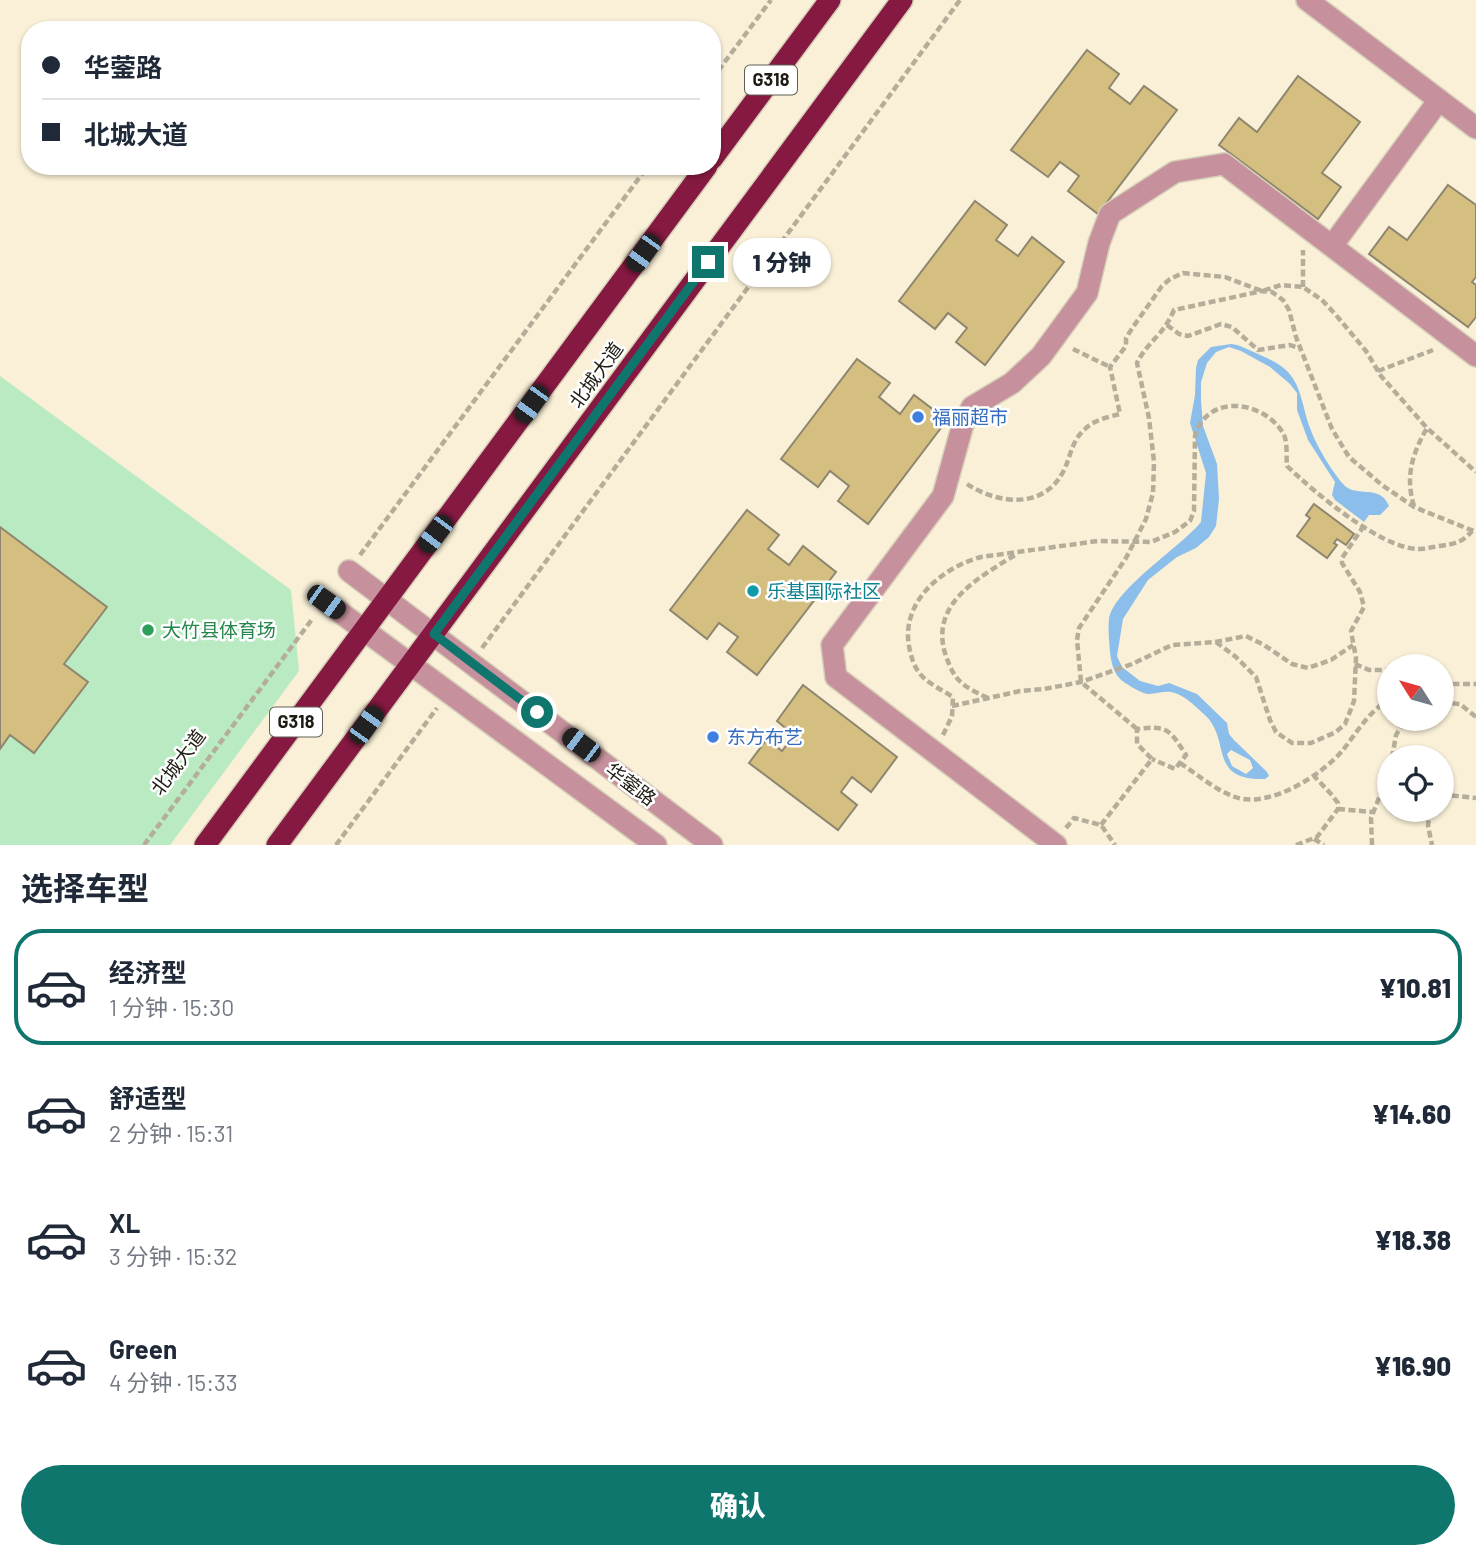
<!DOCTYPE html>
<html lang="zh">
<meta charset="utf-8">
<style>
body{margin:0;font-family:Barlow,"Noto Sans SC",sans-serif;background:#f6f6f7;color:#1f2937;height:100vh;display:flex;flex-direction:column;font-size:26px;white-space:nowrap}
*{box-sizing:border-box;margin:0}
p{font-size:23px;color:#747a83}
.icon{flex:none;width:38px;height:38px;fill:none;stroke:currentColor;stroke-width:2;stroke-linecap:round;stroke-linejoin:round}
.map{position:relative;height:845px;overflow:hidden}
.drawer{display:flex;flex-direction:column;background:#fff;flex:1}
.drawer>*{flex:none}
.banner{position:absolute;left:21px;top:21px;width:700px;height:154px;border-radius:28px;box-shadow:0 2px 5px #0004;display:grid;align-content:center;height:154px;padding:0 21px;background:#fff}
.needle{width:46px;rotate:307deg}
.controls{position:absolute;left:1377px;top:654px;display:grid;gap:14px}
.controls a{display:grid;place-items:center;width:77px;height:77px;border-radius:50%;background:#fff;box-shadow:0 2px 5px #0004;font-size:35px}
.end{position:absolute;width:32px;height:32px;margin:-16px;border:9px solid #0f766e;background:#fff;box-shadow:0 0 0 4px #fff}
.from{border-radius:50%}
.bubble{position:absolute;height:49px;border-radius:24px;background:#fff;box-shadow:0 2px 5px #0004;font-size:23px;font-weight:800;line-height:49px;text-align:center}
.car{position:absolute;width:21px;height:42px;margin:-21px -10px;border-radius:9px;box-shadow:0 0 5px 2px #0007;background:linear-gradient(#222 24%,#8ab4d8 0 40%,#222 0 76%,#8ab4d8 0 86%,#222 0)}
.banner b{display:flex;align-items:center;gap:24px;height:66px;font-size:26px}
.banner b+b{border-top:2px solid #e0e1e3}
.banner i{width:18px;height:18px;background:#1f2937}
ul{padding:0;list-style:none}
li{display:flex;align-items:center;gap:21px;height:116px;margin:0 14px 10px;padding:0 7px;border:4px solid transparent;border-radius:28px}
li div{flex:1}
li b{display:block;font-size:26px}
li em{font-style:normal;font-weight:800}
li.on{border-color:#0f766e}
li>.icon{width:63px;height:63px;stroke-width:1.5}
h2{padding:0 21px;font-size:32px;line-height:84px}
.button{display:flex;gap:14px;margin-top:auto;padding:14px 21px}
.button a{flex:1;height:80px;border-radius:42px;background:#0f766e;color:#fff;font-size:28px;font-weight:800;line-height:80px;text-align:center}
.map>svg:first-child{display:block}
.green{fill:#baeac2}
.water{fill:#8bbeeb;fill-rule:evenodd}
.building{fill:#d4bf81;stroke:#8e866f;stroke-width:2}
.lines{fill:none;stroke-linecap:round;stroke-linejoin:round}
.minor-casing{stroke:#d6ceb7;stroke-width:24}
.highway-casing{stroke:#d6ceb7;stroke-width:24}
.path{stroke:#b4ad99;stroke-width:4.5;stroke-dasharray:7 3.5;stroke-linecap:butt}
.minor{stroke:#c6919d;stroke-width:21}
.highway{stroke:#851941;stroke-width:21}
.route{stroke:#0f766e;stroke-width:9}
.shop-dot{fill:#3f7fe0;stroke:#fff;stroke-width:2.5}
.culture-dot{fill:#0f9aa8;stroke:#fff;stroke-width:2.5}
.leisure-dot{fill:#2e9e5b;stroke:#fff;stroke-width:2.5}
.labels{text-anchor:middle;stroke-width:5;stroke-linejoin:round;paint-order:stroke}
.shield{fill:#fff;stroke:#625f59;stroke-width:2}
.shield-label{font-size:18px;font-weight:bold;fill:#1e1b12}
.street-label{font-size:19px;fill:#1e1b12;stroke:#fff}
.shop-label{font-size:19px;fill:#366cbe;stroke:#fff;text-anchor:start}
.culture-label{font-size:19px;fill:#0d838f;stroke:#fff;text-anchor:start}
.leisure-label{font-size:19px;fill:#27864d;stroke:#fff;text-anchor:start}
</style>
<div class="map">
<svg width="1476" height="845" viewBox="0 0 1476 845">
<rect width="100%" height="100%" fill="#f9f0d7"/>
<path class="green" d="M 0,376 L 291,590 L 299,671 L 170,845 L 0,845 Z"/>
<path class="water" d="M 1231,344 C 1241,345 1246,349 1256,353 C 1267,358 1279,363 1288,372 C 1302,387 1303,410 1310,428 C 1316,445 1331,470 1343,484 C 1356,499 1380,483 1389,506 L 1380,515 L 1369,515 L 1364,522 L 1335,500 L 1332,495 L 1335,482 L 1308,440 L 1297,410 L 1297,393 L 1290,384 L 1270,367 L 1241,351 L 1229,347 L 1216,352 L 1207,363 L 1201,382 L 1201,400 L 1203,426 L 1217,464 L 1219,499 L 1216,526 L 1209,537 L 1196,548 L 1177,557 L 1148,580 L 1123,619 L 1117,656 L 1122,667 L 1140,681 L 1158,686 L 1169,683 L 1197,694 L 1227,723 L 1229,734 L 1234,740 L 1267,772 L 1269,776 L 1265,779 C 1208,781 1231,741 1206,716 C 1197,708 1184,694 1171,692 C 1164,691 1156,694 1149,694 C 1142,694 1132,687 1125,683 C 1114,676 1111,663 1110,651 C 1109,641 1108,629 1109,619 C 1114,589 1182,546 1201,522 L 1206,473 L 1190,423 L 1195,395 L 1196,368 L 1198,360 L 1211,347 ZM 1231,750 L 1250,760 L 1253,768 L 1246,774 L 1232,766 L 1227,754 Z"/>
<path class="building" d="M 1087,50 L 1119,74 L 1109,88 L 1130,104 L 1144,86 L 1177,110 L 1098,214 L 1068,191 L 1079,176 L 1060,162 L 1048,177 L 1011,150 Z
M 1298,76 L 1360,122 L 1322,173 L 1341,187 L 1318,219 L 1219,145 L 1239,118 L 1257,132 Z
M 1448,185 L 1476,205 L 1476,277 L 1472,282 L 1476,285 L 1476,317 L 1468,327 L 1369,254 L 1389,227 L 1407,240 Z
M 975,201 L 1007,225 L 996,240 L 1018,256 L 1032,237 L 1064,262 L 985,365 L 956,342 L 967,328 L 948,313 L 935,329 L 899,301 Z
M 857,359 L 890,383 L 879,397 L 900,414 L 914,395 L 947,420 L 868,524 L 838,501 L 849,486 L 830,471 L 818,487 L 781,459 Z
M 1314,504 L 1354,534 L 1346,545 L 1337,539 L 1334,543 L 1337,545 L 1327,558 L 1297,536 L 1310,518 L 1306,515 Z
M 747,510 L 779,535 L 768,549 L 789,565 L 803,546 L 836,572 L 757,675 L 727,652 L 738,637 L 719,623 L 707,639 L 670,610 Z
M 0,527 L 107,607 L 64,664 L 88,682 L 34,753 L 10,735 L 0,749 Z
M 803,685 L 897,757 L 871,792 L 852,777 L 841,792 L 857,805 L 838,830 L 749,763 L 767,739 L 782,751 L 794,735 L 777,721 Z"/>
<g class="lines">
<g class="minor-casing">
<path id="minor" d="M 1307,0 L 1476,128
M 1332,246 L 1439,100
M 349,571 L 712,845
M 326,602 L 656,845
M 1056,845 L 836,677 L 832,645 L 943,496 L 963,424 L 972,407 L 1012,383 L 1041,356 L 1087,293 L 1099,243 L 1110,214 L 1175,172 L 1224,164 L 1476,356"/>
</g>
<g class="highway-casing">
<path id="highway" d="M 712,159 L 830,0
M 205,845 L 707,166
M 277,845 L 902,0"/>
</g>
<path class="path" d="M 712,79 L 771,0
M 1303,287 L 1303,250
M 1167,325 L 1179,334 L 1188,336 L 1221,324 L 1232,327 L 1258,350 L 1290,345 L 1301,349
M 1073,349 L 1110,367
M 1378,371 L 1433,350
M 967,484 C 997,504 1043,510 1063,472 C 1071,457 1071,441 1085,429 C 1094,420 1108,417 1120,414 L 1110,367 L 1126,346 L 1126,338 L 1133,327 L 1162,286 L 1170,279 L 1183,273 L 1225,277 L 1262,291 L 1281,285 L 1303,287 L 1322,300 L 1336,315 L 1366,351 L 1381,376 L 1427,428 L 1476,472
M 1414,506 C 1405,477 1412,454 1427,428
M 360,555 L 648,166
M 1216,642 L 1236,657 L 1256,677 L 1270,720 L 1276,732 L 1292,743 L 1311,743 L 1336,732 L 1345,724 L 1349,714 L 1354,701 L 1356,658 L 1351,631 L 1364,607 L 1360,592 L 1342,563 L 1342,558 L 1363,527
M 482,648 L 960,0
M 1355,664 L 1369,670 L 1390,670
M 1399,667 L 1406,663 L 1414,667
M 1442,684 L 1476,684
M 988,698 C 962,686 954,681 945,653 C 930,603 980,577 1015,555
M 1442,702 L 1460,704 L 1476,717
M 952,706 L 1020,691 L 1044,689 L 1081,682 L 1132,664 L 1172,645 L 1215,642 L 1246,636 L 1264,645 L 1292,664 L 1308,668 L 1331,660 L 1353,645
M 1137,729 L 1081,682 L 1077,640 L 1079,628 L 1126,558 L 1146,519 L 1153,493 L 1154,462 L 1149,418 L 1137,363 C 1148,341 1163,336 1174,310 L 1262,291 L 1272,292 L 1283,300 L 1289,310 L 1296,337 L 1332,429 L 1349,457 L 1382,485 L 1414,507 L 1476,532
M 943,735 L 952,716 L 953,697 C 942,690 929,684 921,675 C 914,667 911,657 909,646 C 901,601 943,567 981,557 L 1098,541 L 1151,542 L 1175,532 L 1190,521 L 1194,511 L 1195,436 C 1207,393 1263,400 1283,433 C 1288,441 1286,456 1287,466 C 1314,492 1380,548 1418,549 C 1425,549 1432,547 1439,546 C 1454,544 1462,543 1472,531
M 1392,758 L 1396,735 L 1406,719
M 1180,763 C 1197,774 1215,790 1235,797 C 1269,809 1322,775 1343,750 C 1357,732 1369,711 1390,699
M 1442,798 L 1448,795 L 1476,798
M 1338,809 L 1373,812
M 1430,810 L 1428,826 L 1432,845
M 1101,825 L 1152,759 L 1137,744 L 1137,729 C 1168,725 1170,730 1186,755 L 1175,769 L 1152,759
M 1066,828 L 1074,818 L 1101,825 L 1115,845
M 1314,839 L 1324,845
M 144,845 L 313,618
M 336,845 L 437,708
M 1296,845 L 1317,837 L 1338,809 L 1338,803 L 1331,794 L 1314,776
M 1372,845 L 1371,818 L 1390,770"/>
<use href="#minor" class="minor"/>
<use href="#highway" class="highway"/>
</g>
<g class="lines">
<path class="route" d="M 537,712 L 434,634 L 708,262"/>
</g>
<g class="shop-dot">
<circle cx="918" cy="417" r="7"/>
<circle cx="713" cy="737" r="7"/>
</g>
<circle class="culture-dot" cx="753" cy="591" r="7"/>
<circle class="leisure-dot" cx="148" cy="630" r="7"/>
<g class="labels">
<g class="shield">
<rect x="745" y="65.5" width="52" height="29" rx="5"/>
<rect x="270" y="707.5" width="52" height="29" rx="5"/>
</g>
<g class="shield-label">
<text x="771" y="86">G318</text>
<text x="296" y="728">G318</text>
</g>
<g class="street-label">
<text transform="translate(596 375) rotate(-54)" y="7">北城大道</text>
<text transform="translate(178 762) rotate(-53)" y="7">北城大道</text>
<text transform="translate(631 784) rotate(37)" y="7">华蓥路</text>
</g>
<g class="shop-label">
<text x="932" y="424">福丽超市</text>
<text x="727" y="744">东方布艺</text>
</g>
<g class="culture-label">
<text x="767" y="598">乐基国际社区</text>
</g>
<g class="leisure-label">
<text x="162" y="637">大竹县体育场</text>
</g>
</g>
</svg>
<div class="controls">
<a><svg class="needle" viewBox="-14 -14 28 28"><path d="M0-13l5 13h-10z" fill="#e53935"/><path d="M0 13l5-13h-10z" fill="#747a83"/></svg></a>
<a><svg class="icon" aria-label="locate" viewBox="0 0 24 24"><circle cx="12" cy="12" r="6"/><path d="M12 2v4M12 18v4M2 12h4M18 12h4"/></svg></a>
</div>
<i class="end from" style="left:537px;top:712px"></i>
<i class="end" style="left:708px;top:262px"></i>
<div class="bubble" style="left:733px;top:238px;width:98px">1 分钟</div>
<i class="car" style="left:643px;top:253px;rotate:216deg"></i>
<i class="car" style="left:531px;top:404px;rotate:216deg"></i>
<i class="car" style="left:435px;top:534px;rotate:217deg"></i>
<i class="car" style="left:326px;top:602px;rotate:126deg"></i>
<i class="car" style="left:366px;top:725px;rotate:36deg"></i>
<i class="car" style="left:581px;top:745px;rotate:307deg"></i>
<div class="banner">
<b><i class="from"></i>华蓥路</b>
<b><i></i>北城大道</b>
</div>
</div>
<section class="drawer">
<h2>选择车型</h2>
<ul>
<li class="on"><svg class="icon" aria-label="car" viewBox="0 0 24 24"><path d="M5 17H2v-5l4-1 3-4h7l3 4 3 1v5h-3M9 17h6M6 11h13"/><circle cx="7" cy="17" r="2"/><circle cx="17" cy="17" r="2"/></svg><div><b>经济型</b><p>1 分钟 · 15:30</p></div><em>¥10.81</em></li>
<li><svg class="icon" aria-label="car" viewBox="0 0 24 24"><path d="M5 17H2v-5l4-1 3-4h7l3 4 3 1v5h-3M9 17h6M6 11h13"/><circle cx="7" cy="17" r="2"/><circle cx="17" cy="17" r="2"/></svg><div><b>舒适型</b><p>2 分钟 · 15:31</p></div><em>¥14.60</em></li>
<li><svg class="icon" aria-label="car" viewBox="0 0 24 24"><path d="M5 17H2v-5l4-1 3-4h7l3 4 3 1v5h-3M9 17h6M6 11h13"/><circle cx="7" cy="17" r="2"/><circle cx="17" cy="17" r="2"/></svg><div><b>XL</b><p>3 分钟 · 15:32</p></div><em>¥18.38</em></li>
<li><svg class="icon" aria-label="car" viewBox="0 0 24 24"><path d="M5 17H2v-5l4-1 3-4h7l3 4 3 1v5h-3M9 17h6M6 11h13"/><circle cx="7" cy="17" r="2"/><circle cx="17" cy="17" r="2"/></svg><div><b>Green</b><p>4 分钟 · 15:33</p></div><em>¥16.90</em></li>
</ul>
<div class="button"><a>确认</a></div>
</section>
